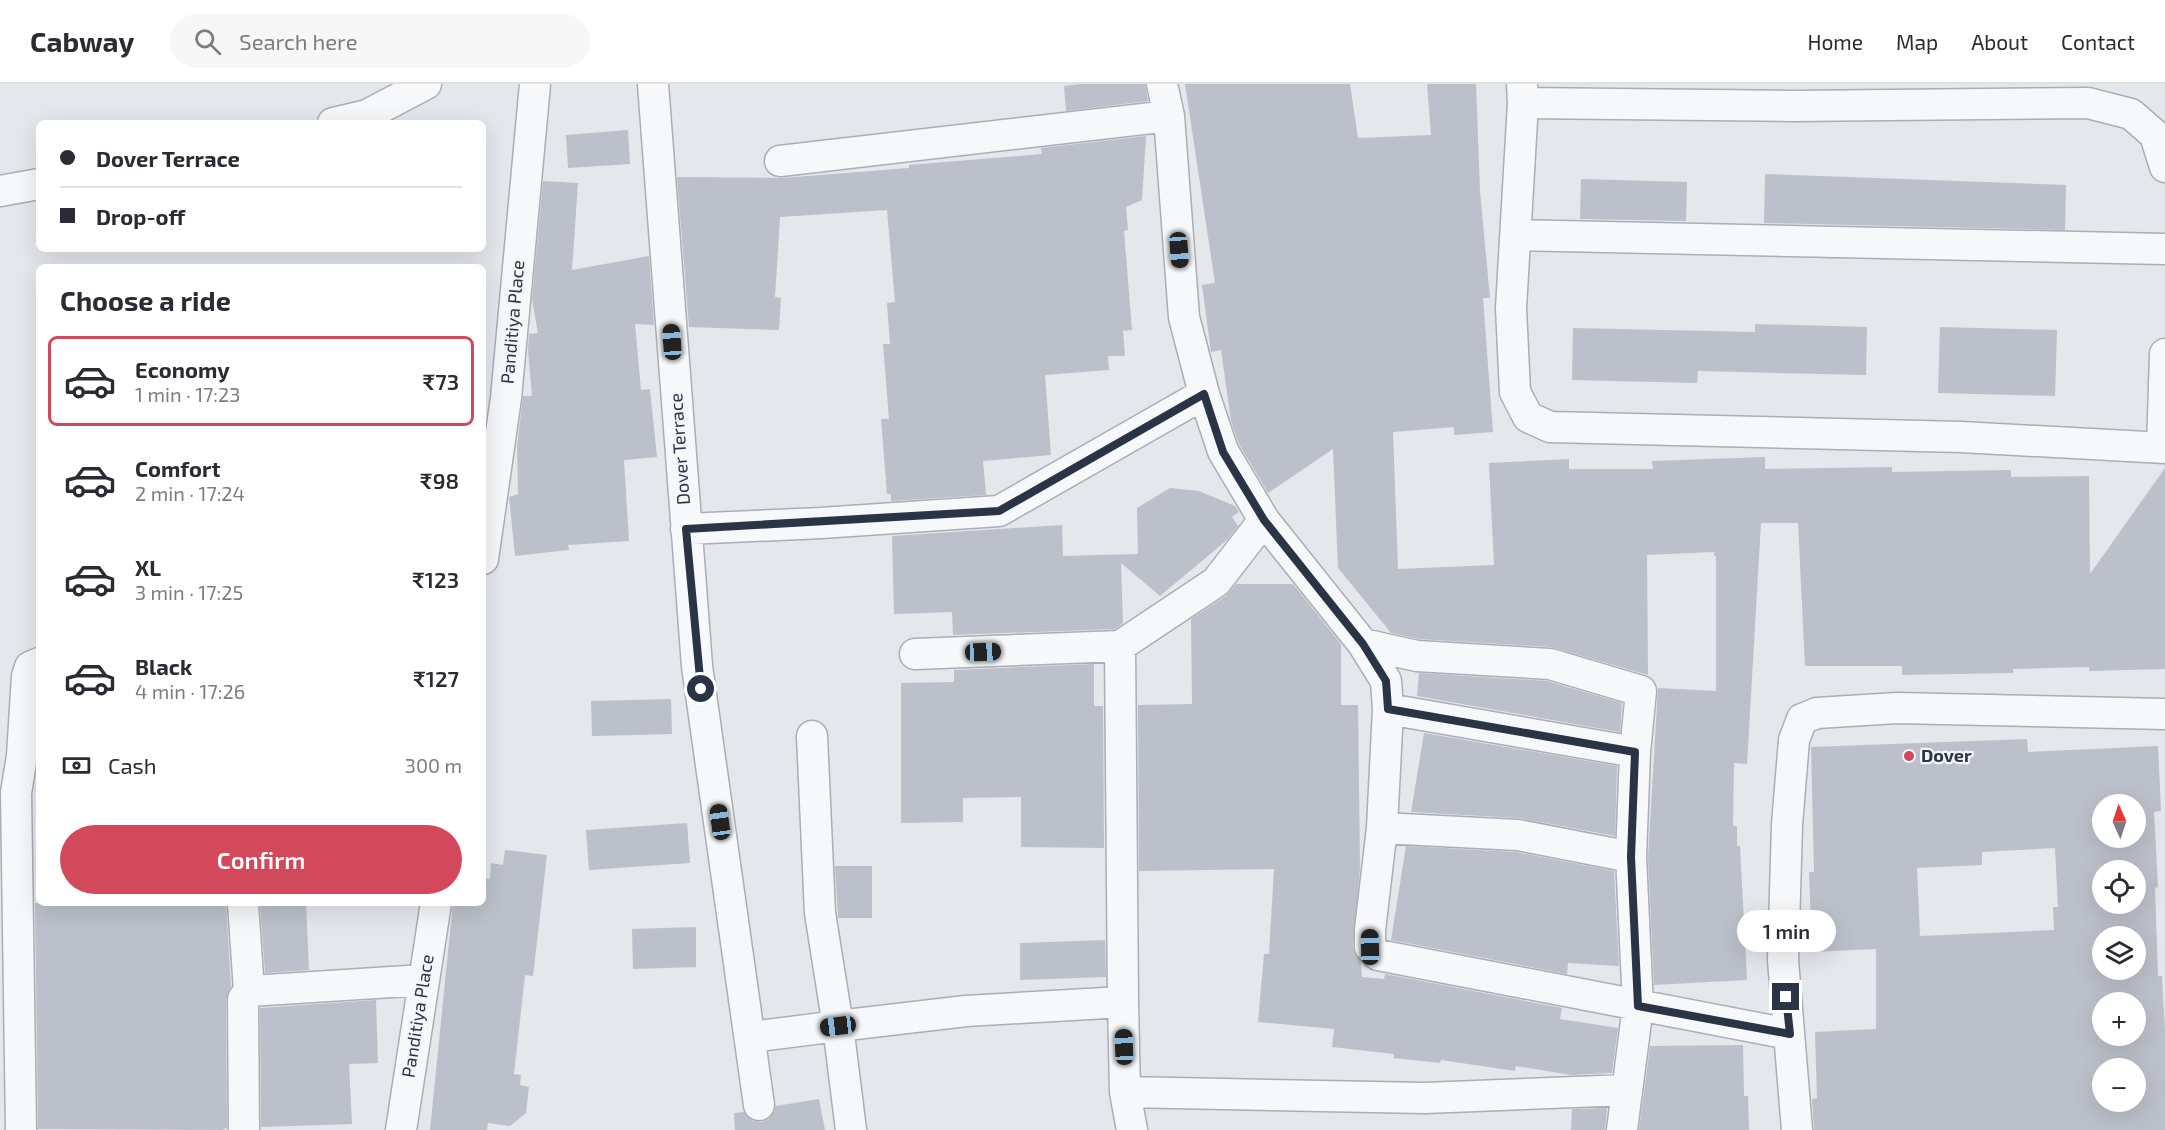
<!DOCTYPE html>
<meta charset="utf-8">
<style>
body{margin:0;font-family:"Exo 2",sans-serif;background:#f7f7f7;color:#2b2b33;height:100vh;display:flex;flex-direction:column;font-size:22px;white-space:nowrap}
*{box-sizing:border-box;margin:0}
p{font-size:20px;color:#7c7c81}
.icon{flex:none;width:33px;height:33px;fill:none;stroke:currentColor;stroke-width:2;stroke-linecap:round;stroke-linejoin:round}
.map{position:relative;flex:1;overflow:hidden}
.side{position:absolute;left:36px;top:180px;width:450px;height:642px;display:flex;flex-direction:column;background:#fff;border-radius:9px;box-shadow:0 6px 24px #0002}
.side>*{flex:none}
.top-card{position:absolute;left:36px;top:36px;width:450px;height:132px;border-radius:9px;box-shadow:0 6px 24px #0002;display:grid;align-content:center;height:132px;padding:0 24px;background:#fff}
.needle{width:39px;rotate:357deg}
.controls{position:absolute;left:2092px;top:710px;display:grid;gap:12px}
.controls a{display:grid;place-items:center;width:54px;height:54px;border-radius:50%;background:#fff;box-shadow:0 6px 24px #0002;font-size:30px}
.end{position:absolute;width:27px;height:27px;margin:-14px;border:8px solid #2b3445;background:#fff;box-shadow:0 0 0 3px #fff}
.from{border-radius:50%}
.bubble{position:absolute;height:42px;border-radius:21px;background:#fff;box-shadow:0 6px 24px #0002;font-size:20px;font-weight:600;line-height:42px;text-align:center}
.car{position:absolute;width:18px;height:36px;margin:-18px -9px;border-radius:8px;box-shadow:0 0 4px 2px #0007;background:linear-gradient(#222 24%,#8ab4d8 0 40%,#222 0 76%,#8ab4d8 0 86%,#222 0)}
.top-card b{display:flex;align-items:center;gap:21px;height:57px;font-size:22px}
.top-card b+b{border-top:2px solid #e1e1e2}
.top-card i{width:15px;height:15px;background:#2b2b33}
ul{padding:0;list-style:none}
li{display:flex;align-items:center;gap:18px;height:90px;margin:0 12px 9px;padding:0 12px;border:3px solid transparent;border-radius:9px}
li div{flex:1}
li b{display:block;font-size:22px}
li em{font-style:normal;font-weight:600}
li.active{border-color:#d1495b}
li>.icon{width:54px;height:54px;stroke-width:1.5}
h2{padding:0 24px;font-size:27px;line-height:72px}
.pay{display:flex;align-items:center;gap:15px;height:66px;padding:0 24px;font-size:22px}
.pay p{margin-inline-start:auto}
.button{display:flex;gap:12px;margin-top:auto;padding:12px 24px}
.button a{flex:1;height:69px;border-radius:36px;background:#d1495b;color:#fff;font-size:24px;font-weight:600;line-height:69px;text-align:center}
header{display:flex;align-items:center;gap:36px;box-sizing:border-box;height:84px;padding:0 30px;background:#fff;border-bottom:2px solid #e1e1e2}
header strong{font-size:28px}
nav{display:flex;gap:33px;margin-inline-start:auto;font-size:21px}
.search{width:420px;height:54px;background:#f7f7f7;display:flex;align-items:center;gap:15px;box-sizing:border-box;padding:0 21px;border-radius:33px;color:#7c7c81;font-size:22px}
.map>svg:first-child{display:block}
.building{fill:#bbc0ca;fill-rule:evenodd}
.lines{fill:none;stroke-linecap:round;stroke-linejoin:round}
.minor-casing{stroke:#a9aeb7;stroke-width:33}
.minor{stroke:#f7f8fa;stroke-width:30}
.route{stroke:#2b3445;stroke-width:8}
.poi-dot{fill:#d1495b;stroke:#f4f6f9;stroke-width:2}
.labels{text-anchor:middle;stroke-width:4.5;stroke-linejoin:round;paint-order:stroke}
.street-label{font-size:18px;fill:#2b3445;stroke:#f4f6f9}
.poi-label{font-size:18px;font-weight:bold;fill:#2b3445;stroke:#f4f6f9;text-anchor:start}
</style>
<header>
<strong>Cabway</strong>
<div class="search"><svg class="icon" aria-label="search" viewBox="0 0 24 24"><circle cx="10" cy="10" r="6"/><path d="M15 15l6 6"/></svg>Search here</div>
<nav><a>Home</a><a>Map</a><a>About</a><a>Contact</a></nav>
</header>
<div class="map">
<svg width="2165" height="1046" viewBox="0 0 2165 1046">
<rect width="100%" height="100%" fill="#e4e7ec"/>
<path class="building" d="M 1081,0 L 1145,0 L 1148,17 L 1066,27 L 1064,2 Z
M 1185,0 L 1350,0 L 1358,54 L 1431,51 L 1427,0 L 1476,0 L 1480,107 L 1490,214 L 1483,214 L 1493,348 L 1454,351 L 1454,343 L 1393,348 L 1398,485 L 1494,481 L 1489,379 L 1569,375 L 1569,385 L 1653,385 L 1652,377 L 1765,373 L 1765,385 L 1892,383 L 1892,388 L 2011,386 L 2011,393 L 2089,392 L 2090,490 L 2165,384 L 2165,585 L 2089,587 L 2089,583 L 2013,585 L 2013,589 L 1902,591 L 1902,582 L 1805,582 L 1798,439 L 1761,439 L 1747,680 L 1734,679 L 1733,742 L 1737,742 L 1737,762 L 1740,762 L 1747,896 L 1654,901 L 1648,773 L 1658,604 L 1716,607 L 1716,472 L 1714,472 L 1714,468 L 1647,471 L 1648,591 L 1551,563 L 1419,555 L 1391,549 L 1338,484 L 1333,365 L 1268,409 L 1239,360 L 1231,337 L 1221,266 L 1211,268 L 1202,201 L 1215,199 Z
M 628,46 L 630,80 L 568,84 L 566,51 Z
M 1146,52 L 1142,116 L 1126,123 L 1128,146 L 1124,147 L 1132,246 L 1123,247 L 1125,272 L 1108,272 L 1109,286 L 1045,291 L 1051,371 L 983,377 L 986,411 L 891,417 L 891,410 L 887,410 L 881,335 L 889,335 L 883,260 L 890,260 L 887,219 L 895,218 L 887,126 L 780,133 L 775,213 L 781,214 L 779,246 L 689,243 L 677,93 L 782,94 L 909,84 L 909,81 L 1042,70 L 1041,64 Z
M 1765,90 L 2066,101 L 2065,146 L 1764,139 Z
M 1581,95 L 1687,98 L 1686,137 L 1580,135 Z
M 543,97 L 578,99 L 572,186 L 649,172 L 654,241 L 635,240 L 641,306 L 650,305 L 657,373 L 624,376 L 629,457 L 568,461 L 569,466 L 515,472 L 509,413 L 518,410 L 517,362 L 523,312 L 532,312 L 528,266 L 529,250 L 538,249 L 532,215 Z
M 1755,240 L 1867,243 L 1866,291 L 1698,287 L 1697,299 L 1572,296 L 1573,244 L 1755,248 Z
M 1940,243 L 2057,246 L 2055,312 L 1938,309 Z
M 1170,404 L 1199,407 L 1235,422 L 1239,428 L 1232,433 L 1238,442 L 1227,456 L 1160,512 L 1121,479 L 1123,539 L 1115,545 L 953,551 L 952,528 L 894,530 L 892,452 L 1062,441 L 1063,472 L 1138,470 L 1137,424 Z
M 1236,500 L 1293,500 L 1341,560 L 1341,621 L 1358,621 L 1360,784 L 1353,863 L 1361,879 L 1362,893 L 1384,895 L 1385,890 L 1562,924 L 1560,935 L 1618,944 L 1612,989 L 1571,991 L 1516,982 L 1515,987 L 1441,976 L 1440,979 L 1394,974 L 1394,970 L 1332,963 L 1334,945 L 1258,938 L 1264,870 L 1269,870 L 1274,785 L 1139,787 L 1138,621 L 1192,620 L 1191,535 L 1226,512 Z
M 1094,580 L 1094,622 L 1103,622 L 1104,764 L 1021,763 L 1021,713 L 963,714 L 963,738 L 901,739 L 901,599 L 954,598 L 954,586 Z
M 1419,589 L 1547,597 L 1622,619 L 1620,648 L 1417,612 Z
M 671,615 L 672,650 L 592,652 L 591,617 Z
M 1424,649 L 1617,682 L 1615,752 L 1519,734 L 1411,728 Z
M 2027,655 L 2028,668 L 2158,662 L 2161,727 L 2154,728 L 2158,803 L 2155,804 L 2158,892 L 2162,892 L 2165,946 L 2165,1046 L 1814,1046 L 1812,1015 L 1817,1014 L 1815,948 L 1876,945 L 1876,865 L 1812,868 L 1809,788 L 1814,788 L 1811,663 ZM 2103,720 L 2136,720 L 2136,753 L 2103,753 ZM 2055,764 L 2058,823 L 2053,823 L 2054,846 L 1920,852 L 1917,784 L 1982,781 L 1982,768 ZM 2103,786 L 2136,786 L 2136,819 L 2103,819 ZM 2103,852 L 2136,852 L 2136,885 L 2103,885 ZM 2103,918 L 2136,918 L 2136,951 L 2103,951 ZM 2103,984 L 2136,984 L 2136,1017 L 2103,1017 Z
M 687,739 L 690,779 L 589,786 L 586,746 Z
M 1406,762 L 1516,768 L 1614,787 L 1619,882 L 1568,879 L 1567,890 L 1391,856 Z
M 505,766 L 547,771 L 533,892 L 525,891 L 514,990 L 521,991 L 520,1001 L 529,1003 L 526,1029 L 510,1042 L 488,1039 L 487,1046 L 430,1046 L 453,819 L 483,819 L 483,794 L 490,795 L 491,779 L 503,781 Z
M 835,782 L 872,782 L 872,834 L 838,834 Z
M 35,819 L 226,819 L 231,902 L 226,915 L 227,1044 L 222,1046 L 38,1045 Z
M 260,819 L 306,819 L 309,886 L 265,889 Z
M 696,843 L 696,883 L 633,885 L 632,845 Z
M 1105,856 L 1106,893 L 1020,896 L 1020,859 Z
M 376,916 L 378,979 L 349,980 L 352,1040 L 261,1043 L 260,924 Z
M 1743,961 L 1744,1012 L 1748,1012 L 1749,1046 L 1639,1046 L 1650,962 Z
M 819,1015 L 825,1046 L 735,1046 L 734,1029 L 744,1028 L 752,1037 L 762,1038 L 770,1034 L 776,1022 Z
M 1607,1024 L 1605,1046 L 1571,1046 L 1572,1025 Z"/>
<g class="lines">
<g class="minor-casing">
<path id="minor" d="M 653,0 L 697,582 L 759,1021
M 1162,0 L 1169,32 L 1184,233 L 1204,310 L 1223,367 L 1264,436 L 1363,560 L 1386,597 L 1388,625 L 1382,744 L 1518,751 L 1631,773
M 1522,0 L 1523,19 L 1511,224 L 1515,308 L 1528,333 L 1550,343 L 1961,353 L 2165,364
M 1523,19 L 1793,22 L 2088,19 L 2131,30 L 2155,51 L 2165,83
M 333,39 L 367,31 L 426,0
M 780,77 L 1169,32
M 0,107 L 39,100
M 1517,151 L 2165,165
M 2162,364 L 2165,270
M 686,445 L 821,439 L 999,427 L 1204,310
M 483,475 L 506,314 L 535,0
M 1363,560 L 1417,572 L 1550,580 L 1641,607 L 1635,668 L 1631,773 L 1638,922 L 1622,1046
M 1120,562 L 1123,918 L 1125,1008 L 1132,1046
M 915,570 L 1120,562 L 1216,498 L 1264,436
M 1388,625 L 1635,668
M 1382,744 L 1370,846 L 1370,863 L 1378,871 L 1789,950
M 243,819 L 249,907
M 751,953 L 838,942 L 820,829 L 812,652
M 1125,1008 L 1425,1014 L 1626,1006
M 21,1046 L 16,709 L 22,672 L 27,592 L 30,583 L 39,579
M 244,1046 L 243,915 L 249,907 L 423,896
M 401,1046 L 436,819
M 851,1046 L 838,942 L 966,927 L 1123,918
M 1797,1046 L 1783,876 L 1787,741 L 1794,656 L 1802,635 L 1817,629 L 1897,624 L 2165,630"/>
</g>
<use href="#minor" class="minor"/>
</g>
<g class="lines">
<path class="route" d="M 701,605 L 686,445 L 999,427 L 1204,310 L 1223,368 L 1264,436 L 1363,560 L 1386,597 L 1388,625 L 1635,668 L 1631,773 L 1638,922 L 1790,950 L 1786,913"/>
</g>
<circle class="poi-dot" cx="1909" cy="672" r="6"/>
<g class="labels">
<g class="street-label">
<text transform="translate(513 238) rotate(-85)" y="6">Panditiya Place</text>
<text transform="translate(680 365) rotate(-94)" y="6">Dover Terrace</text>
<text transform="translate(418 932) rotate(-81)" y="6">Panditiya Place</text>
</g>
<g class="poi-label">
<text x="1921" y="678">Dover</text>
</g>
</g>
</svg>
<div class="controls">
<a><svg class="needle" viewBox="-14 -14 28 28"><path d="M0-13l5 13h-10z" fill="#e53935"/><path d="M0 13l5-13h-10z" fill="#7c7c81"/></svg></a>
<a><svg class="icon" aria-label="locate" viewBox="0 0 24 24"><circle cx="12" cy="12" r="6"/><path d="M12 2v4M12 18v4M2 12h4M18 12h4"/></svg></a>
<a><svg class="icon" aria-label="layers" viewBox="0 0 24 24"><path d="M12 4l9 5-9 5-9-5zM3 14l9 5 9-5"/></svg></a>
<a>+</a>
<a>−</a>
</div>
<i class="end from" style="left:701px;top:605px"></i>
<i class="end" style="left:1786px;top:913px"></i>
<div class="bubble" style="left:1737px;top:826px;width:99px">1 min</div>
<i class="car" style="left:1179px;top:166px;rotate:176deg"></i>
<i class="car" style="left:672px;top:258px;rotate:356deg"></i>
<i class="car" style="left:983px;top:568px;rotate:88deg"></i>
<i class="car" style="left:720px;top:738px;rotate:352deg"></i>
<i class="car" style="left:1370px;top:863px;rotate:359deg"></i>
<i class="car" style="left:838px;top:942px;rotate:263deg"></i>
<i class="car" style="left:1124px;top:963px;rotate:358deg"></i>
<div class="top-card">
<b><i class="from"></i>Dover Terrace</b>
<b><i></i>Drop-off</b>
</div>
<section class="side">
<h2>Choose a ride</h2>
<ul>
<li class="active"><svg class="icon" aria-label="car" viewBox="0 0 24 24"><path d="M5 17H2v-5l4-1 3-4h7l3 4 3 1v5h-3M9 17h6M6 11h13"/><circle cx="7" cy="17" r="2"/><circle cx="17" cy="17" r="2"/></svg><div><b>Economy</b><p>1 min · 17:23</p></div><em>₹73</em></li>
<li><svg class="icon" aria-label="car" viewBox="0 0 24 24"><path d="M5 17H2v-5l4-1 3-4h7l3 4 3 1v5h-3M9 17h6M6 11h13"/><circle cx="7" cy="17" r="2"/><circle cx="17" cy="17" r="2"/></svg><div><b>Comfort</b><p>2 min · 17:24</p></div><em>₹98</em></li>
<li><svg class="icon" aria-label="car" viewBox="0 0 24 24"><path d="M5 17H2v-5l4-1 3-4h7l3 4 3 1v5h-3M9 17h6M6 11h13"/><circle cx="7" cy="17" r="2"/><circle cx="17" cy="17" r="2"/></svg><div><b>XL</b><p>3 min · 17:25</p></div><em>₹123</em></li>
<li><svg class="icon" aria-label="car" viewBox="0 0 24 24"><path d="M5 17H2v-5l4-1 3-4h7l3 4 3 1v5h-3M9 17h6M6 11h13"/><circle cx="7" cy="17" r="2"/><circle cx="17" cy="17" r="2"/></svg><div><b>Black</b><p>4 min · 17:26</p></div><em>₹127</em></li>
</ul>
<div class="pay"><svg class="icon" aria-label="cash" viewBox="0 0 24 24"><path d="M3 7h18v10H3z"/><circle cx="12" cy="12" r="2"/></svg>Cash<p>300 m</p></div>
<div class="button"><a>Confirm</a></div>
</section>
</div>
